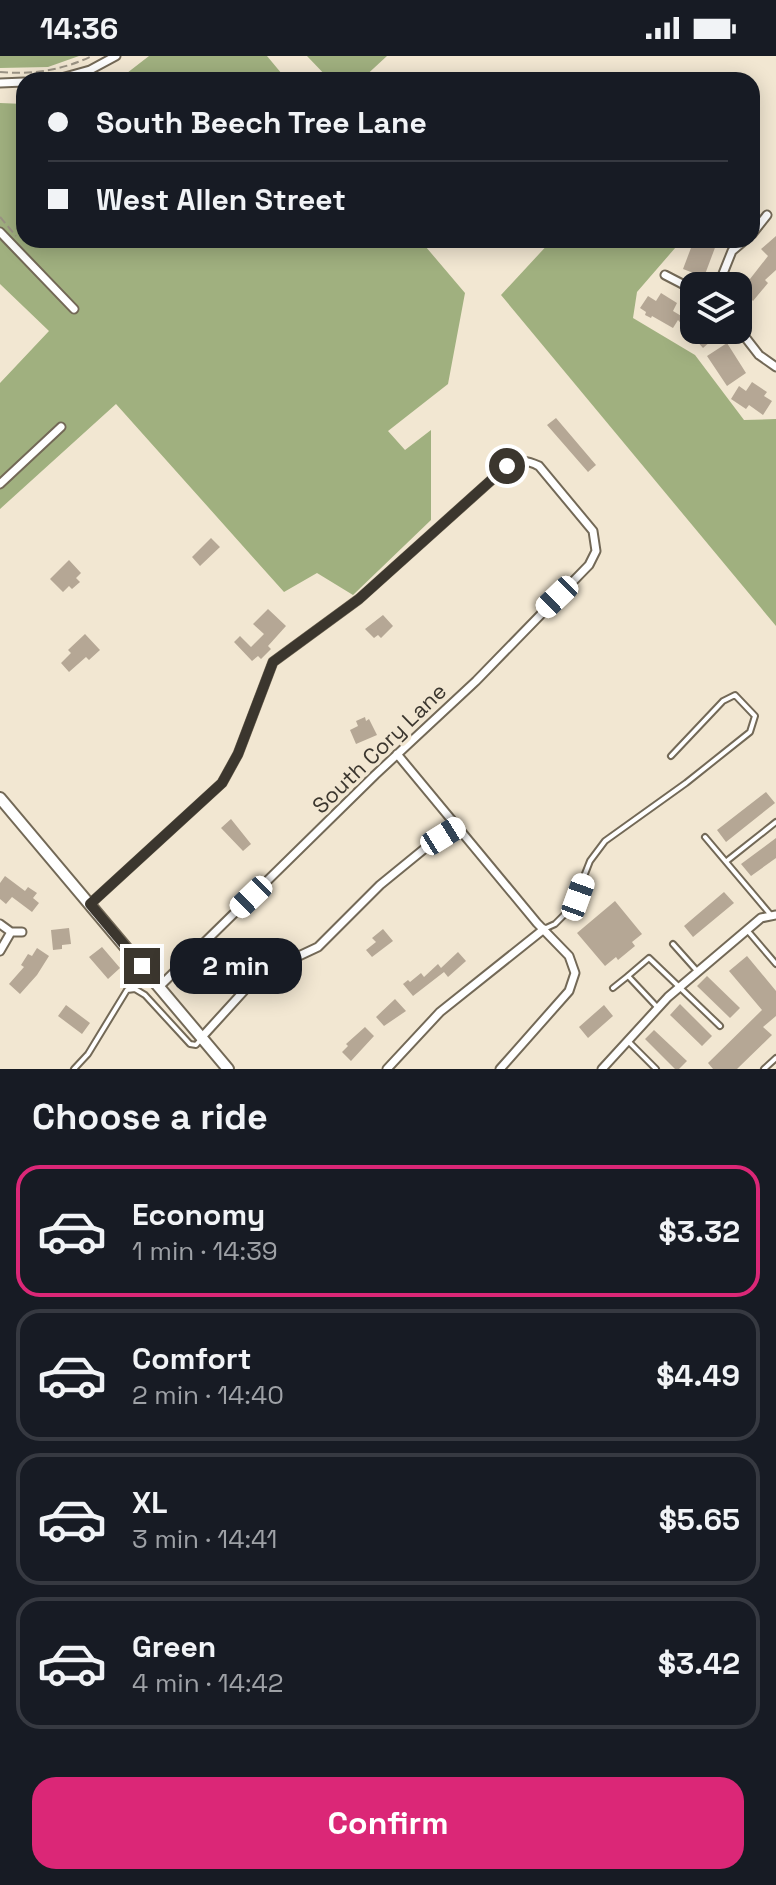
<!DOCTYPE html>
<meta charset="utf-8">
<style>
body{margin:0;font-family:"Space Grotesk",sans-serif;background:#20242c;color:#f1f3f6;height:100vh;display:flex;flex-direction:column;font-size:30px;white-space:nowrap}
*{box-sizing:border-box;margin:0}
p{font-size:26px;color:#9ea1a6}
.icon{flex:none;width:44px;height:44px;fill:none;stroke:currentColor;stroke-width:2;stroke-linecap:round;stroke-linejoin:round}
.map{position:relative;height:1013px;overflow:hidden}
.sheet{display:flex;flex-direction:column;background:#171b24;flex:1}
.sheet>*{flex:none}
.hud{position:absolute;left:16px;top:16px;width:744px;height:176px;border-radius:24px;box-shadow:0 4px 20px #0003;display:grid;align-content:center;height:176px;padding:0 32px;background:#171b24}
.controls{position:absolute;left:680px;top:216px;display:grid;gap:16px}
.controls a{display:grid;place-items:center;width:72px;height:72px;border-radius:16px;background:#171b24;box-shadow:0 4px 20px #0003;font-size:40px}
.end{position:absolute;width:36px;height:36px;margin:-18px;border:10px solid #3b362e;background:#fff;box-shadow:0 0 0 4px #fff}
.from{border-radius:50%}
.bubble{position:absolute;height:56px;border-radius:24px;background:#171b24;box-shadow:0 4px 20px #0003;font-size:26px;font-weight:700;line-height:56px;text-align:center}
.car{position:absolute;width:24px;height:48px;margin:-24px -12px;border-radius:10px;box-shadow:0 0 6px 2px #0007;background:linear-gradient(#fff 24%,#345 0 40%,#fff 0 76%,#345 0 86%,#fff 0)}
.hud b{display:flex;align-items:center;gap:28px;height:76px;font-size:30px}
.hud b+b{border-top:2px solid #363941}
.hud i{width:20px;height:20px;background:#f1f3f6}
ul{padding:0;list-style:none}
li{display:flex;align-items:center;gap:24px;height:132px;margin:0 16px 12px;padding:0 16px;border:4px solid #363941;border-radius:24px}
li div{flex:1}
li b{display:block;font-size:30px}
li em{font-style:normal;font-weight:700}
li.selected{border-color:#db2777}
li>.icon{width:72px;height:72px;stroke-width:1.5}
h2{padding:0 32px;font-size:36px;line-height:96px}
.action{display:flex;gap:16px;margin-top:auto;padding:16px 32px}
.action a{flex:1;height:92px;border-radius:24px;background:#db2777;color:#fff;font-size:32px;font-weight:700;line-height:92px;text-align:center}
.status{display:flex;justify-content:space-between;align-items:center;height:56px;padding:0 40px;background:#171b24;direction:ltr}
.status svg{height:22px;fill:currentColor}
.map>svg:first-child{display:block}
.forest{fill:#a0b07f}
.building{fill:#b5a795}
.lines{fill:none;stroke-linecap:round;stroke-linejoin:round}
.lane-casing{stroke:#736957;stroke-width:8}
.street-casing{stroke:#736957;stroke-width:11}
.secondary-casing{stroke:#736957;stroke-width:14}
.path{stroke:#9b9384;stroke-width:2;stroke-dasharray:8 4;stroke-linecap:butt}
.lane{stroke:#fff;stroke-width:4}
.street{stroke:#fff;stroke-width:7}
.secondary{stroke:#fff;stroke-width:10}
.route{stroke:#3b362e;stroke-width:10}
.labels{text-anchor:middle;stroke-width:7;stroke-linejoin:round;paint-order:stroke}
.street-label{font-size:22px;fill:#3b362e;stroke:#f2e7d2}
</style>
<div class="status"><b>14:36</b><svg viewBox="0 0 49 12"><path d="M0 12V9h3v3zM5 12V6h3v6zM10 12V3h3v9zM15 12V0h3v12zM26 1h20v11H26zM47 4h2v5h-2z"/></svg></div>
<div class="map">
<svg width="776" height="1013" viewBox="0 0 776 1013">
<rect width="100%" height="100%" fill="#f2e7d2"/>
<path class="forest" d="M 0,0 L 79,0 L 48,11 L 0,12 Z
M 149,0 L 267,0 L 287,24 L 118,24 Z
M 307,0 L 387,0 L 361,24 L 330,24 Z
M 0,47 L 24,48 L 24,184 L 420,184 L 465,237 L 448,328 L 388,375 L 405,394 L 431,374 L 431,464 L 353,539 L 317,517 L 284,536 L 116,348 L 0,453 L 0,327 L 49,275 L 0,228 Z
M 552,184 L 682,184 L 637,236 L 633,262 L 695,299 L 744,364 L 776,363 L 776,570 L 501,239 Z"/>
<path class="building" d="M 776,180 L 776,214 L 765,224 L 768,227 L 753,245 L 751,243 L 744,252 L 738,247 L 738,230 L 733,230 L 743,218 L 750,223 L 768,200 L 761,193 Z
M 694,184 L 704,184 L 716,189 L 704,221 L 683,213 Z
M 661,237 L 677,247 L 673,255 L 683,261 L 694,251 L 694,274 L 716,274 L 719,278 L 703,292 L 678,264 L 673,272 L 652,260 L 651,262 L 645,259 L 646,256 L 640,252 L 648,240 L 656,245 Z
M 727,287 L 746,317 L 727,330 L 707,300 Z
M 752,326 L 767,336 L 764,340 L 772,345 L 763,359 L 749,349 L 746,353 L 731,343 L 739,330 L 746,335 Z
M 556,362 L 596,409 L 588,416 L 547,369 Z
M 211,482 L 220,491 L 200,510 L 192,501 Z
M 69,504 L 81,517 L 76,522 L 80,526 L 72,533 L 69,530 L 63,536 L 50,523 Z
M 268,553 L 286,570 L 268,590 L 271,593 L 261,603 L 258,600 L 252,605 L 234,586 L 240,580 L 251,591 L 264,578 L 253,568 Z
M 383,559 L 393,570 L 381,582 L 378,579 L 374,582 L 365,573 Z
M 85,578 L 100,594 L 89,604 L 86,601 L 69,616 L 61,607 L 71,597 L 68,594 Z
M 365,661 L 366,665 L 369,663 L 377,679 L 356,688 L 350,674 L 358,670 L 356,665 Z
M 766,736 L 775,747 L 726,786 L 717,774 Z
M 231,763 L 251,788 L 243,795 L 221,772 Z
M 776,782 L 776,802 L 751,820 L 741,808 Z
M 5,820 L 25,835 L 28,831 L 37,837 L 33,842 L 39,847 L 32,856 L 12,841 L 6,848 L 0,843 L 0,827 Z
M 724,836 L 734,847 L 693,881 L 684,870 Z
M 615,845 L 642,878 L 632,886 L 635,890 L 618,904 L 616,901 L 605,910 L 577,877 Z
M 69,872 L 71,888 L 62,889 L 62,893 L 53,894 L 51,874 Z
M 383,873 L 393,885 L 372,901 L 366,894 L 376,886 L 372,882 Z
M 102,891 L 120,912 L 108,923 L 89,901 Z
M 37,892 L 49,900 L 37,919 L 20,938 L 9,928 L 24,911 L 21,909 L 28,898 L 32,900 Z
M 458,896 L 466,905 L 448,921 L 444,916 L 413,940 L 403,928 L 408,924 L 410,926 L 421,917 L 424,921 L 438,908 L 441,912 Z
M 747,900 L 776,935 L 776,960 L 763,971 L 772,979 L 737,1013 L 713,1013 L 708,1007 L 762,954 L 729,915 Z
M 707,920 L 740,952 L 730,962 L 697,930 Z
M 395,943 L 406,955 L 384,970 L 376,961 Z
M 680,948 L 712,980 L 702,990 L 670,959 Z
M 66,949 L 90,967 L 82,978 L 58,960 Z
M 604,949 L 613,960 L 588,982 L 579,971 Z
M 365,971 L 374,980 L 351,1005 L 342,996 L 348,990 L 346,988 Z
M 654,974 L 687,1005 L 679,1013 L 675,1013 L 645,983 Z"/>
<g class="lines">
<g class="lane-casing">
<path id="lane" d="M 705,781 L 770,858
M 728,804 L 776,766
M 544,873 L 555,868 L 572,851 L 590,805 L 605,785 L 686,727 L 750,676 L 755,660 L 735,639 L 723,645 L 671,700
M 747,874 L 776,908
M 673,888 L 698,916
M 613,932 L 628,920
M 658,952 L 628,920 L 649,902 L 720,970
M 628,985 L 656,1013
M 74,1013 L 88,998 L 127,934 L 135,933 L 145,939 L 190,988 L 196,989 L 201,983
M 764,1013 L 776,1002"/>
</g>
<g class="street-casing">
<path id="street" d="M 54,24 L 90,14 L 116,0
M 0,27 L 24,26
M 0,176 L 74,253
M 752,178 L 767,159
M 665,219 L 694,234
M 718,230 L 732,195 L 745,184
M 738,272 L 759,299 L 776,311
M 0,428 L 61,371
M 397,698 L 537,867 L 569,900 L 575,917 L 569,935 L 500,1013
M 90,848 L 222,727 L 238,698 L 273,606 L 359,543 L 507,410 C 520,403 527,404 539,410 L 593,475 L 596,495 L 589,509 L 476,625 L 375,719 L 160,930
M 0,868 L 11,876
M 0,895 L 11,876 L 22,876
M 202,981 L 253,925 L 269,914 L 318,891 L 380,829 L 429,789 L 458,771
M 387,1013 L 440,956 L 544,873
M 602,1013 L 668,941 L 761,862 L 776,859"/>
</g>
<g class="secondary-casing">
<path id="secondary" d="M 0,742 L 228,1013"/>
</g>
<path class="path" d="M 0,16 C 32,19 63,14 92,0
M 0,161 L 16,180"/>
<use href="#lane" class="lane"/>
<use href="#street" class="street"/>
<use href="#secondary" class="secondary"/>
</g>
<g class="lines">
<path class="route" d="M 142,910 L 90,848 L 222,727 L 238,698 L 273,606 L 359,543 L 507,410"/>
</g>
<g class="labels">
<g class="street-label">
<text transform="translate(379 692) rotate(-44)" y="8">South Cory Lane</text>
</g>
</g>
</svg>
<div class="controls">
<a><svg class="icon" aria-label="layers" viewBox="0 0 24 24"><path d="M12 4l9 5-9 5-9-5zM3 14l9 5 9-5"/></svg></a>
</div>
<i class="end from" style="left:507px;top:410px"></i>
<i class="end" style="left:142px;top:910px"></i>
<div class="bubble" style="left:170px;top:882px;width:132px">2 min</div>
<i class="car" style="left:557px;top:541px;rotate:226deg"></i>
<i class="car" style="left:443px;top:780px;rotate:58deg"></i>
<i class="car" style="left:251px;top:841px;rotate:226deg"></i>
<i class="car" style="left:578px;top:841px;rotate:20deg"></i>
<div class="hud">
<b><i class="from"></i>South Beech Tree Lane</b>
<b><i></i>West Allen Street</b>
</div>
</div>
<section class="sheet">
<h2>Choose a ride</h2>
<ul>
<li class="selected"><svg class="icon" aria-label="car" viewBox="0 0 24 24"><path d="M5 17H2v-5l4-1 3-4h7l3 4 3 1v5h-3M9 17h6M6 11h13"/><circle cx="7" cy="17" r="2"/><circle cx="17" cy="17" r="2"/></svg><div><b>Economy</b><p>1 min · 14:39</p></div><em>$3.32</em></li>
<li><svg class="icon" aria-label="car" viewBox="0 0 24 24"><path d="M5 17H2v-5l4-1 3-4h7l3 4 3 1v5h-3M9 17h6M6 11h13"/><circle cx="7" cy="17" r="2"/><circle cx="17" cy="17" r="2"/></svg><div><b>Comfort</b><p>2 min · 14:40</p></div><em>$4.49</em></li>
<li><svg class="icon" aria-label="car" viewBox="0 0 24 24"><path d="M5 17H2v-5l4-1 3-4h7l3 4 3 1v5h-3M9 17h6M6 11h13"/><circle cx="7" cy="17" r="2"/><circle cx="17" cy="17" r="2"/></svg><div><b>XL</b><p>3 min · 14:41</p></div><em>$5.65</em></li>
<li><svg class="icon" aria-label="car" viewBox="0 0 24 24"><path d="M5 17H2v-5l4-1 3-4h7l3 4 3 1v5h-3M9 17h6M6 11h13"/><circle cx="7" cy="17" r="2"/><circle cx="17" cy="17" r="2"/></svg><div><b>Green</b><p>4 min · 14:42</p></div><em>$3.42</em></li>
</ul>
<div class="action"><a>Confirm</a></div>
</section>
